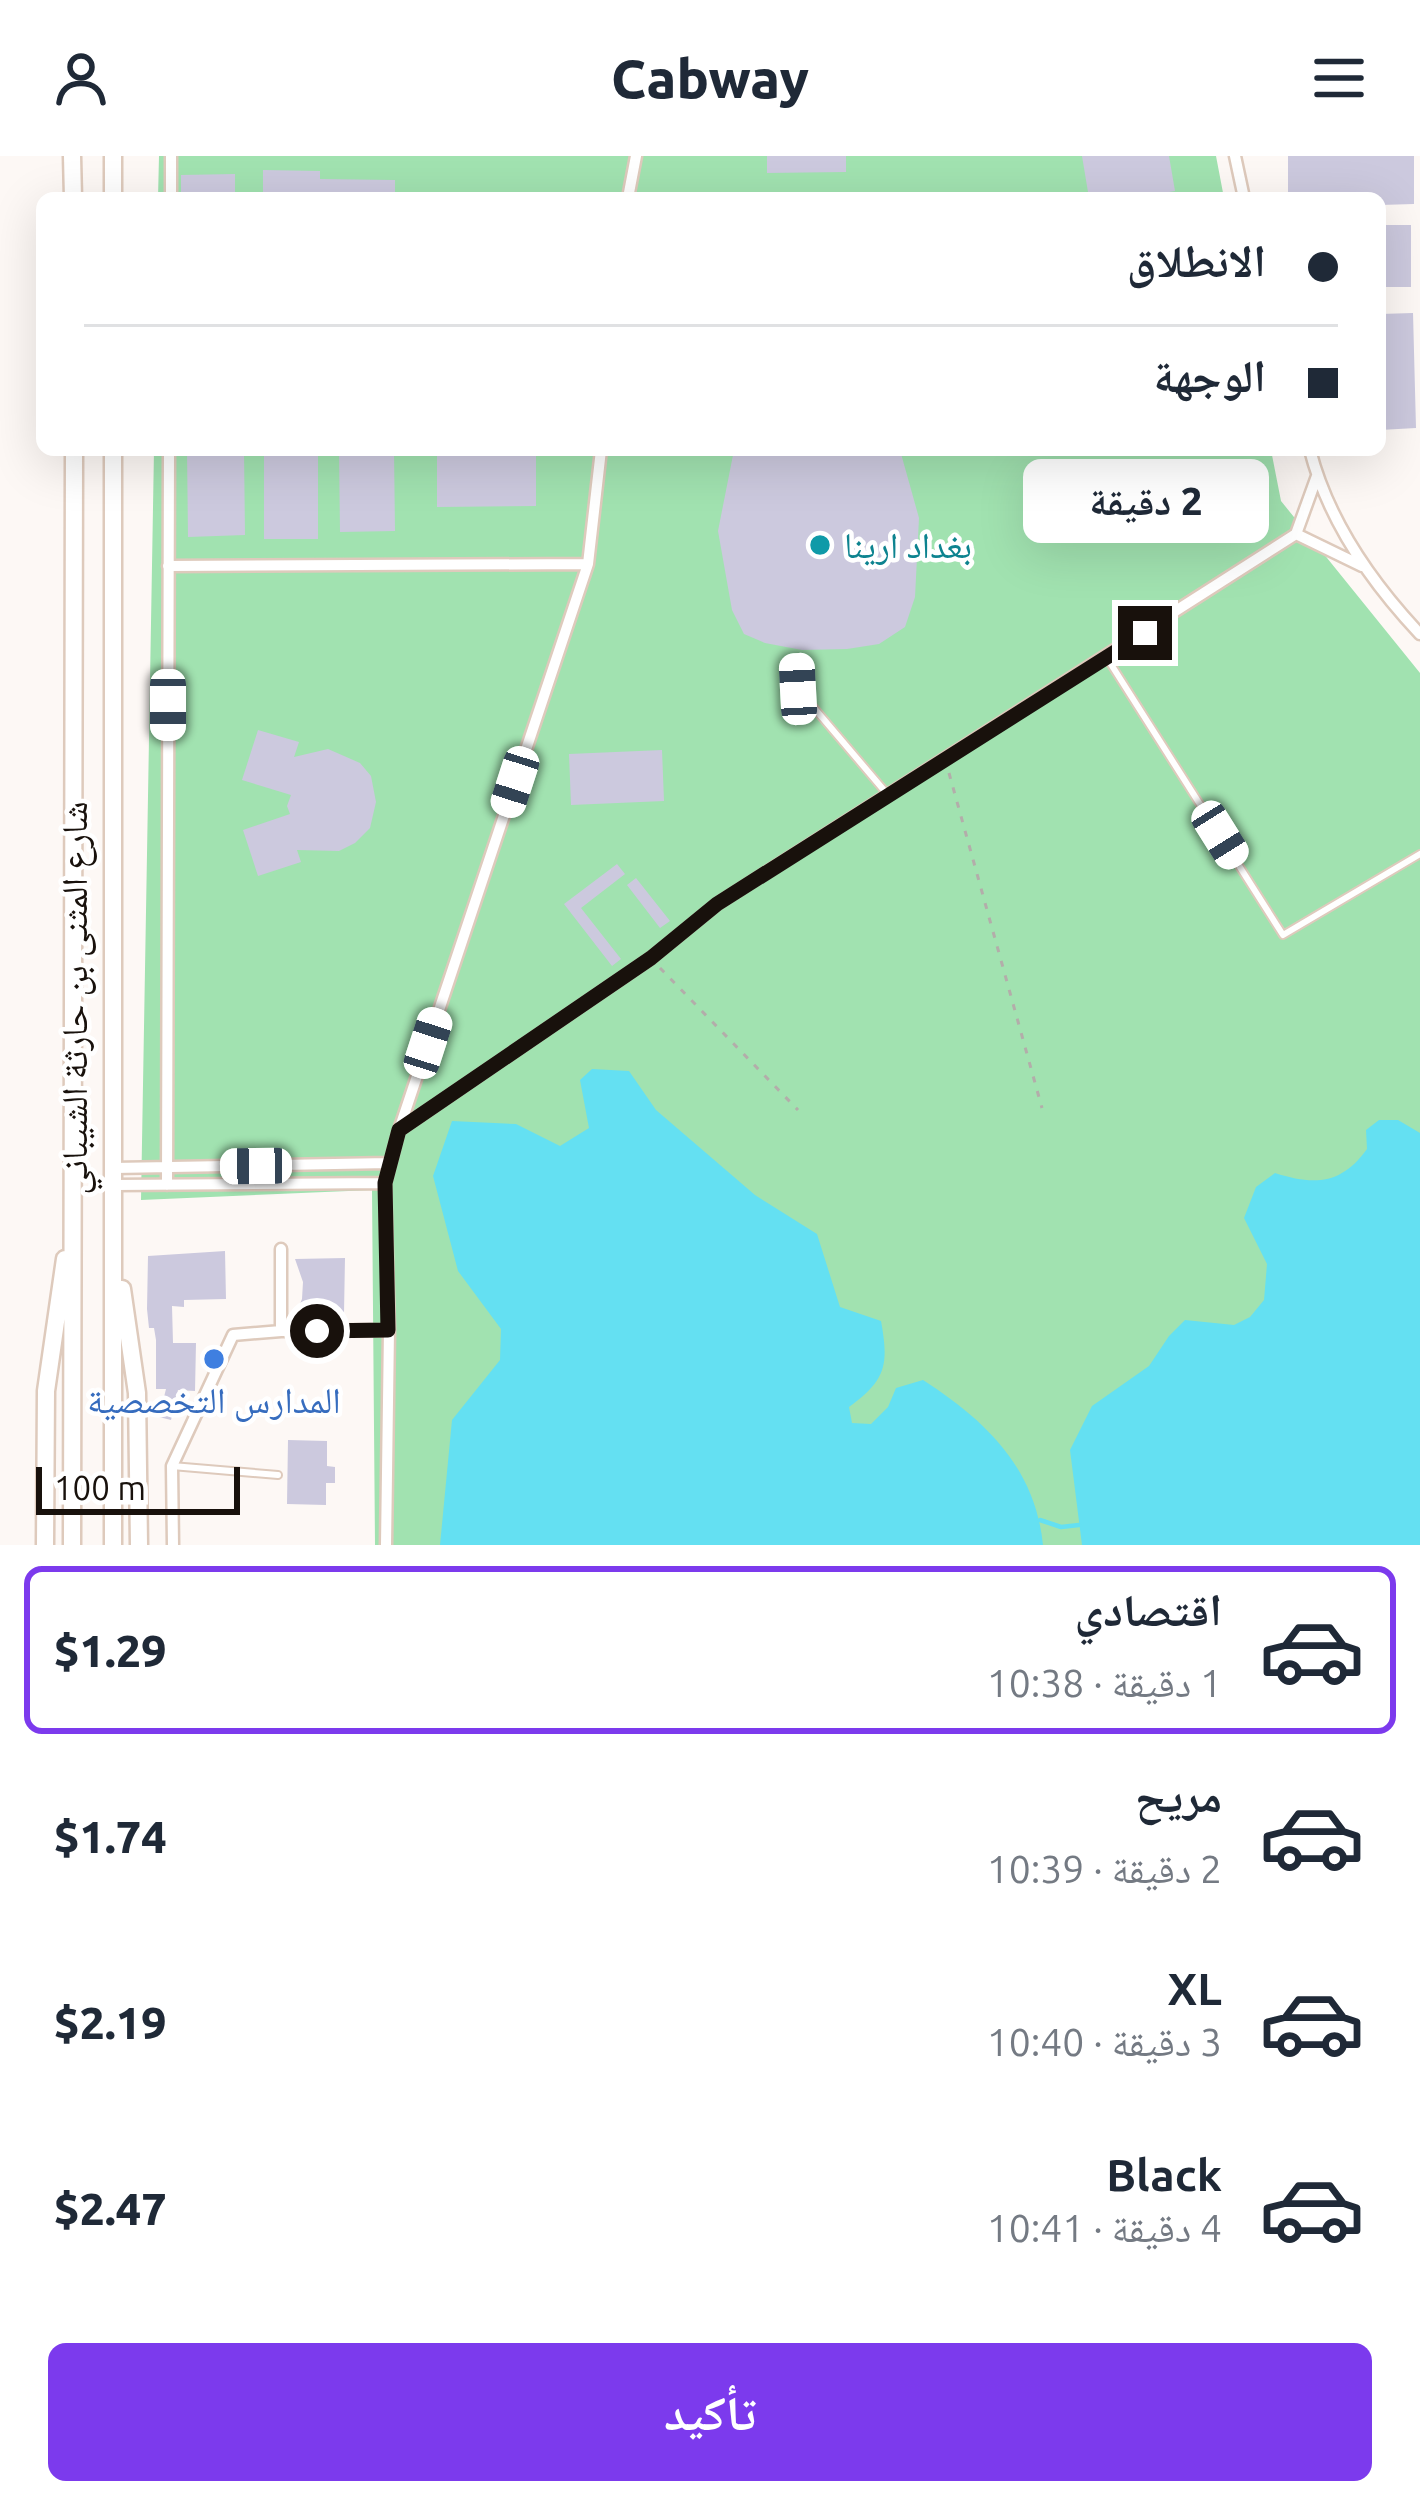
<!DOCTYPE html>
<html lang="ar">
<meta charset="utf-8">
<style>
body{margin:0;font-family:Ubuntu,"Noto Naskh Arabic",sans-serif;background:#f6f6f7;color:#1f2937;direction:rtl;height:100vh;display:flex;flex-direction:column;font-size:45px;white-space:nowrap}
*{box-sizing:border-box;margin:0}
p{font-size:39px;color:#747a83}
.icon{flex:none;width:66px;height:66px;fill:none;stroke:currentColor;stroke-width:2;stroke-linecap:round;stroke-linejoin:round}
.map{position:relative;height:1389px;overflow:hidden;direction:ltr}
.side{display:flex;flex-direction:column;background:#fff;flex:1}
.side>*{flex:none}
.guide{position:absolute;left:36px;top:36px;width:1350px;height:264px;border-radius:18px;box-shadow:0 12px 48px #0002;direction:rtl;display:grid;align-content:center;height:264px;padding:0 48px;background:#fff}
.scale{position:absolute;left:36px;bottom:30px;width:204px;box-sizing:border-box;padding-left:12px;border:6px solid #18110c;border-top:0;font-size:33px;line-height:42px;white-space:nowrap;color:#18110c;-webkit-text-stroke:9px #fff;paint-order:stroke}
.end{position:absolute;width:54px;height:54px;margin:-27px;border:15px solid #18110c;background:#fff;box-shadow:0 0 0 6px #fff}
.from{border-radius:50%}
.bubble{position:absolute;height:84px;border-radius:18px;background:#fff;box-shadow:0 12px 48px #0002;font-size:39px;font-weight:800;line-height:84px;text-align:center;direction:rtl}
.car{position:absolute;width:36px;height:72px;margin:-36px -18px;border-radius:15px;box-shadow:0 0 9px 3px #0007;background:linear-gradient(#fff 24%,#345 0 40%,#fff 0 76%,#345 0 86%,#fff 0)}
.guide b{display:flex;align-items:center;gap:42px;height:114px;font-size:45px}
.guide b+b{border-top:3px solid #e0e1e3}
.guide i{width:30px;height:30px;background:#1f2937}
ul{padding:21px 0 0;list-style:none}
li{display:flex;align-items:center;gap:36px;height:168px;margin:0 24px 18px;padding:0 24px;border:6px solid transparent;border-radius:18px}
li div{flex:1}
li b{display:block;font-size:45px}
li em{font-style:normal;font-weight:800}
li.current{border-color:#7c3aed}
li>.icon{width:108px;height:108px;stroke-width:1.5}
.primary-button{display:flex;gap:24px;margin-top:auto;padding:24px 48px}
.primary-button a{flex:1;height:138px;border-radius:18px;background:#7c3aed;color:#fff;font-size:48px;font-weight:800;line-height:138px;text-align:center}
header{display:flex;justify-content:space-between;align-items:center;height:156px;padding:0 48px;background:#fff;font-size:54px;font-weight:800}
.map>svg:first-child{display:block}
.green{fill:#a1e2b0}
.water{fill:#64e0f2}
.lines{fill:none;stroke-linecap:round;stroke-linejoin:round}
.stream{stroke:#64e0f2;stroke-width:4.5}
.building{fill:#ccc9de}
.service-casing{stroke:#decabc;stroke-width:10}
.minor-casing{stroke:#decabc;stroke-width:15}
.primary-casing{stroke:#decabc;stroke-width:21}
.path{stroke:#b3adaa;stroke-width:3;stroke-dasharray:6 9;stroke-linecap:butt}
.service{stroke:#fff;stroke-width:6}
.minor{stroke:#fff;stroke-width:10}
.primary{stroke:#fff;stroke-width:16}
.route{stroke:#18110c;stroke-width:15}
.culture-dot{fill:#0f9aa8;stroke:#fff;stroke-width:4.5}
.shop-dot{fill:#3f7fe0;stroke:#fff;stroke-width:4.5}
.labels{text-anchor:middle;stroke-width:9;stroke-linejoin:round;paint-order:stroke}
.culture-label{font-size:36px;fill:#0d838f;stroke:#fff;text-anchor:start}
.street-label{font-size:36px;fill:#18110c;stroke:#fff}
.shop-label{font-size:36px;fill:#366cbe;stroke:#fff}
</style>
<header><svg class="icon" aria-label="menu" viewBox="0 0 24 24"><path d="M4 6h16M4 12h16M4 18h16"/></svg>Cabway<svg class="icon" aria-label="person" viewBox="0 0 24 24"><circle cx="12" cy="8" r="4"/><path d="M4 21q1-7 8-7t8 7"/></svg></header>
<div class="map">
<svg width="1420" height="1389" viewBox="0 0 1420 1389">
<rect width="100%" height="100%" fill="#fdf8f5"/>
<path class="green" d="M 159,0 L 1216,0 L 1224,42 L 158,42 Z
M 154,294 L 1271,294 L 1281,345 L 1420,517 L 1420,1389 L 375,1389 L 372,1034 L 141,1044 Z"/>
<path class="water" d="M 592,913 L 629,915 L 656,954 L 755,1039 L 817,1078 L 840,1151 L 881,1165 C 889,1209 886,1224 849,1251 L 852,1267 L 871,1268 L 888,1251 L 896,1232 L 923,1224 C 985,1264 1035,1311 1043,1389 L 440,1389 L 452,1264 L 500,1204 L 501,1173 L 458,1115 L 433,1020 L 452,965 L 516,968 L 560,990 L 589,972 L 580,924 Z
M 1379,964 L 1398,964 L 1420,977 L 1420,1389 L 1082,1389 L 1070,1294 L 1092,1250 L 1149,1210 L 1169,1180 L 1185,1164 L 1234,1169 L 1250,1161 L 1264,1144 L 1267,1108 L 1244,1062 L 1256,1031 L 1275,1017 C 1315,1030 1342,1028 1367,993 L 1366,974 Z"/>
<g class="lines">
<path class="stream" d="M 1040,1364 L 1061,1371 L 1079,1369"/>
</g>
<path class="building" d="M 767,0 L 846,0 L 846,16 L 767,17 Z
M 1082,0 L 1169,0 L 1175,35 L 1134,42 L 1089,42 Z
M 1288,0 L 1414,0 L 1414,48 L 1380,49 L 1380,42 L 1288,42 Z
M 263,14 L 320,15 L 320,23 L 395,24 L 395,42 L 263,42 Z
M 235,18 L 235,42 L 181,42 L 181,19 Z
M 1380,69 L 1411,69 L 1411,131 L 1380,131 Z
M 1413,157 L 1416,272 L 1380,274 L 1380,158 Z
M 187,294 L 244,294 L 245,379 L 188,381 Z
M 264,294 L 318,294 L 318,383 L 264,383 Z
M 339,294 L 394,294 L 395,375 L 340,376 Z
M 734,294 L 900,294 L 919,362 L 915,441 L 905,471 L 879,488 L 847,493 L 802,494 L 765,487 L 744,478 L 732,454 L 718,375 Z
M 437,298 L 536,298 L 536,350 L 437,351 Z
M 258,574 L 299,586 L 294,601 L 328,593 L 360,607 L 371,620 L 376,646 L 370,672 L 355,687 L 339,695 L 297,694 L 301,706 L 258,720 L 243,674 L 290,658 L 287,650 L 291,639 L 242,624 Z
M 662,594 L 664,645 L 571,649 L 569,598 Z
M 617,708 L 625,718 L 581,752 L 621,803 L 612,810 L 564,748 Z
M 636,722 L 670,765 L 660,772 L 627,729 Z
M 225,1095 L 226,1143 L 184,1144 L 184,1151 L 172,1150 L 173,1187 L 196,1187 L 195,1235 L 178,1234 L 171,1264 L 159,1261 L 166,1233 L 156,1233 L 156,1184 L 154,1172 L 149,1172 L 147,1153 L 148,1100 Z
M 345,1102 L 344,1157 L 297,1155 L 302,1143 L 303,1126 L 295,1103 Z
M 288,1284 L 327,1285 L 327,1310 L 335,1311 L 335,1327 L 326,1327 L 326,1349 L 287,1348 Z"/>
<g class="lines">
<g class="service-casing">
<path id="service" d="M 1107,502 L 1283,779 L 1420,698
M 797,509 L 798,533 L 888,639
M 172,1310 L 278,1319"/>
</g>
<g class="minor-casing">
<path id="minor" d="M 1235,0 L 1244,42
M 171,42 L 171,0
M 628,42 L 636,0
M 1310,294 C 1328,364 1371,426 1420,478
M 1296,378 L 1362,410
M 168,410 L 588,408
M 400,971 L 588,408 L 601,294
M 114,1012 L 388,1007
M 114,1029 L 385,1027
M 167,1029 L 169,294
M 281,1175 L 389,1174
M 173,1389 L 172,1310 L 233,1179 L 281,1175 L 281,1093
M 386,1389 L 389,1174 L 385,1027 L 399,974 L 651,802 L 717,748 L 1296,378 L 1317,320"/>
</g>
<g class="primary-casing">
<path id="primary" d="M 72,0 L 73,42
M 113,42 L 113,0
M 113,294 L 113,1389
M 122,1133 L 137,1237 L 139,1389
M 45,1389 L 46,1235 L 65,1103
M 72,1389 L 74,294"/>
</g>
<path class="path" d="M 949,617 L 1042,952
M 660,812 L 798,954"/>
<use href="#service" class="service"/>
<use href="#minor" class="minor"/>
<use href="#primary" class="primary"/>
</g>
<g class="lines">
<path class="route" d="M 317,1175 L 388,1174 L 385,1027 L 399,974 L 651,802 L 717,748 L 1145,477"/>
</g>
<circle class="culture-dot" cx="820" cy="389" r="12"/>
<circle class="shop-dot" cx="214" cy="1203" r="12"/>
<g class="labels">
<g class="culture-label">
<text x="844" y="402">بغداد ارينا</text>
</g>
<g class="street-label">
<text transform="translate(74 842) rotate(-90)" y="13">شارع المثنى بن حارثة الشيباني</text>
</g>
<g class="shop-label">
<text x="214" y="1257">المدارس التخصصية</text>
</g>
</g>
</svg>
<div class="scale">100 m</div>
<i class="end from" style="left:317px;top:1175px"></i>
<i class="end" style="left:1145px;top:477px"></i>
<div class="bubble" style="left:1023px;top:303px;width:246px">2 دقيقة</div>
<i class="car" style="left:798px;top:533px;rotate:357deg"></i>
<i class="car" style="left:168px;top:549px;rotate:180deg"></i>
<i class="car" style="left:515px;top:626px;rotate:198deg"></i>
<i class="car" style="left:1220px;top:679px;rotate:148deg"></i>
<i class="car" style="left:428px;top:887px;rotate:18deg"></i>
<i class="car" style="left:256px;top:1010px;rotate:269deg"></i>
<div class="guide">
<b><i class="from"></i>الانطلاق</b>
<b><i></i>الوجهة</b>
</div>
</div>
<section class="side">
<ul>
<li class="current"><svg class="icon" aria-label="car" viewBox="0 0 24 24"><path d="M5 17H2v-5l4-1 3-4h7l3 4 3 1v5h-3M9 17h6M6 11h13"/><circle cx="7" cy="17" r="2"/><circle cx="17" cy="17" r="2"/></svg><div><b>اقتصادي</b><p>1 دقيقة · 10:38</p></div><em>$1.29</em></li>
<li><svg class="icon" aria-label="car" viewBox="0 0 24 24"><path d="M5 17H2v-5l4-1 3-4h7l3 4 3 1v5h-3M9 17h6M6 11h13"/><circle cx="7" cy="17" r="2"/><circle cx="17" cy="17" r="2"/></svg><div><b>مريح</b><p>2 دقيقة · 10:39</p></div><em>$1.74</em></li>
<li><svg class="icon" aria-label="car" viewBox="0 0 24 24"><path d="M5 17H2v-5l4-1 3-4h7l3 4 3 1v5h-3M9 17h6M6 11h13"/><circle cx="7" cy="17" r="2"/><circle cx="17" cy="17" r="2"/></svg><div><b>XL</b><p>3 دقيقة · 10:40</p></div><em>$2.19</em></li>
<li><svg class="icon" aria-label="car" viewBox="0 0 24 24"><path d="M5 17H2v-5l4-1 3-4h7l3 4 3 1v5h-3M9 17h6M6 11h13"/><circle cx="7" cy="17" r="2"/><circle cx="17" cy="17" r="2"/></svg><div><b>Black</b><p>4 دقيقة · 10:41</p></div><em>$2.47</em></li>
</ul>
<div class="primary-button"><a>تأكيد</a></div>
</section>
